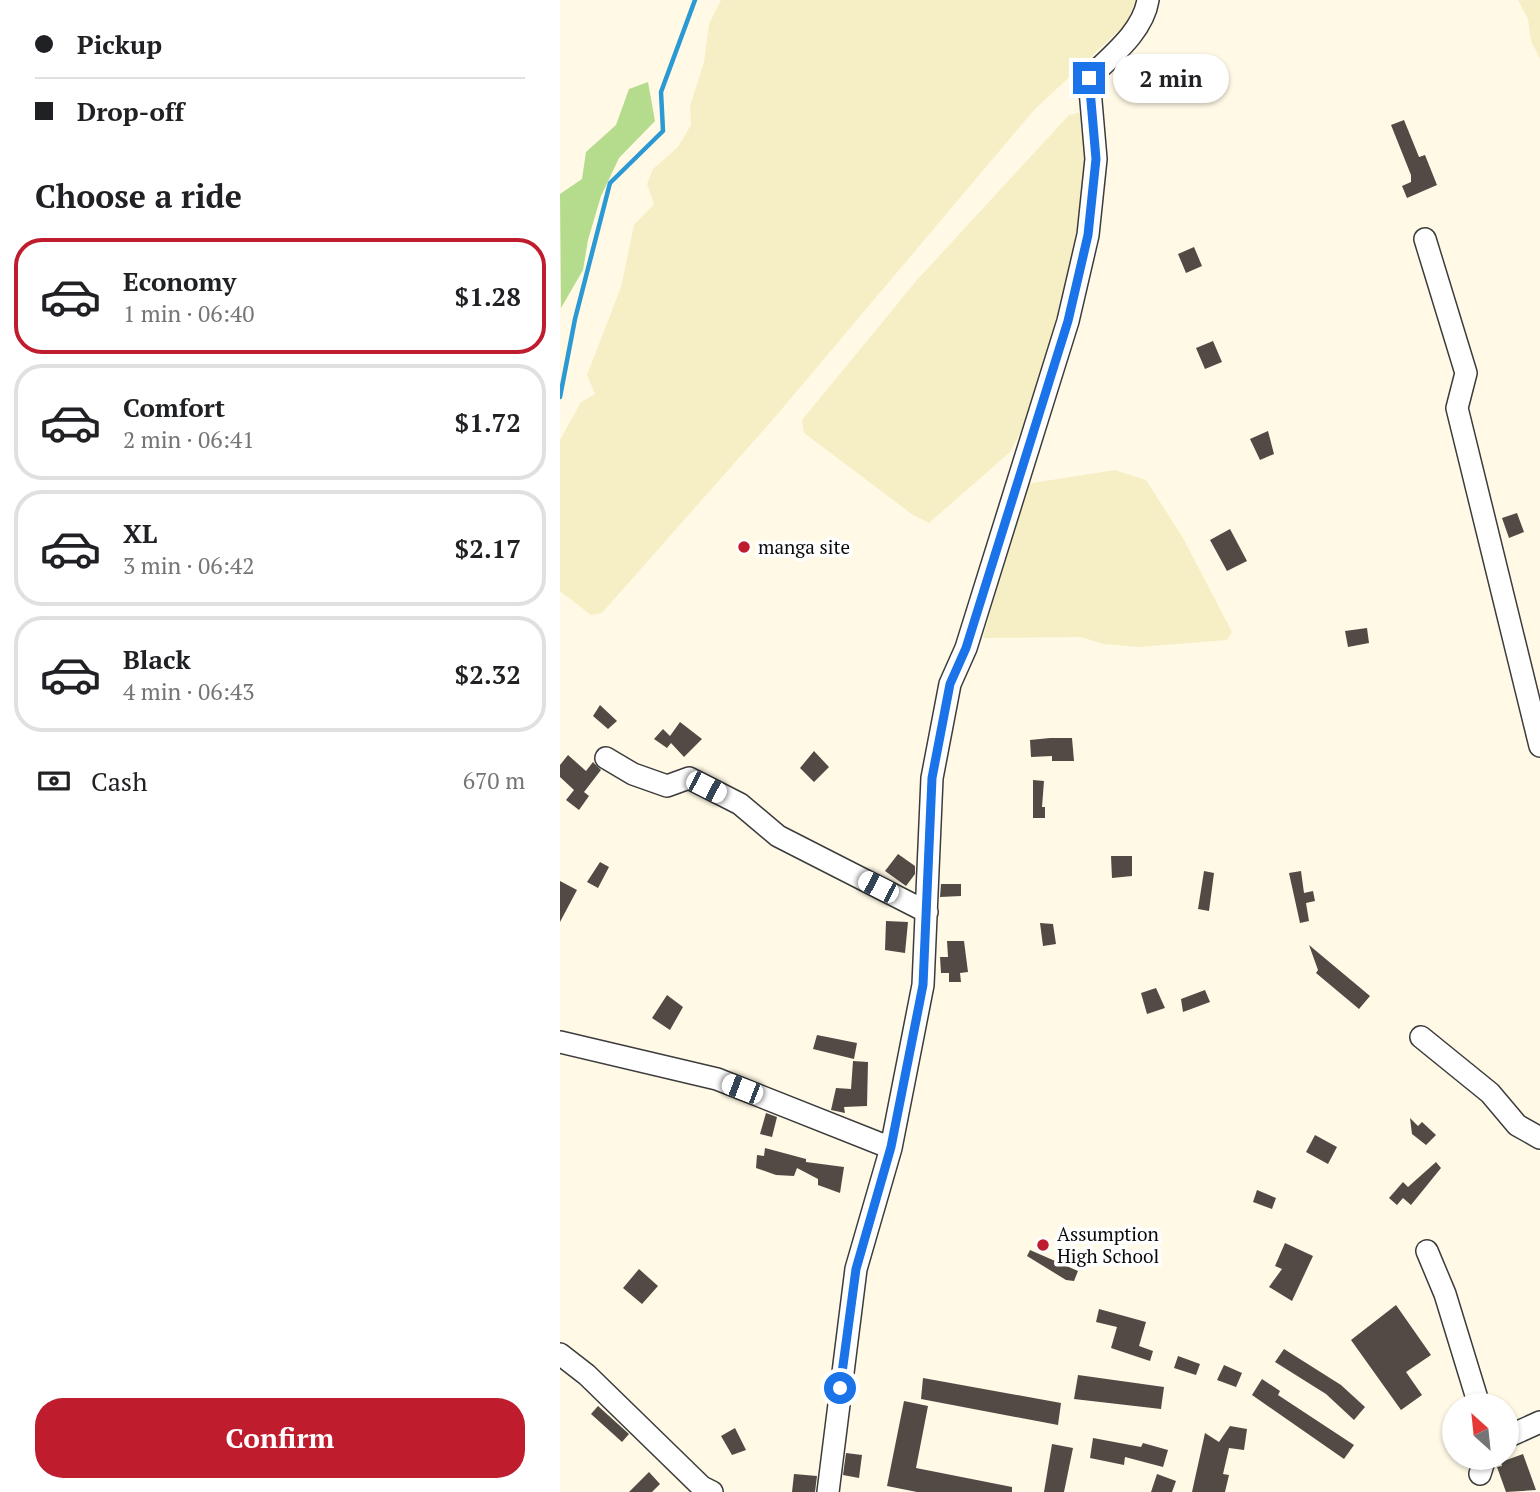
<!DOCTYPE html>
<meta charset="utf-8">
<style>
body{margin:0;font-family:"PT Serif",serif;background:#f6f6f6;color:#202124;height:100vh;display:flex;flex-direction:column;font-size:26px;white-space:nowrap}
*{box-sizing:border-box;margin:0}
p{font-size:23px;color:#757577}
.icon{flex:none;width:38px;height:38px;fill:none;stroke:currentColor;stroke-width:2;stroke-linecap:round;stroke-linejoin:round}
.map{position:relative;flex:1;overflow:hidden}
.panel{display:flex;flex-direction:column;background:#fff;width:560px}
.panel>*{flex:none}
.top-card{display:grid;align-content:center;height:154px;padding:0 35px;background:#fff}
.needle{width:46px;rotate:333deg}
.controls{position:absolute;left:882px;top:1393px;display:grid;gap:14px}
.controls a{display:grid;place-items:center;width:77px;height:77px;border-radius:50%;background:#fff;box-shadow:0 2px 5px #0004;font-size:35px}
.end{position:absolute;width:32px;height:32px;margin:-16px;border:9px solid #1a73e8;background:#fff;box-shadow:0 0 0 4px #fff}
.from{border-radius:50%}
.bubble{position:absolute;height:49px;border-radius:24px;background:#fff;box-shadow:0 2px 5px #0004;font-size:23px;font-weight:600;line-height:49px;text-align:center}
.car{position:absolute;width:21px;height:42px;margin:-21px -10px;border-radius:9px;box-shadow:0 0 5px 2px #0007;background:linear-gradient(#fff 24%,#345 0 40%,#fff 0 76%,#345 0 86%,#fff 0)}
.top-card b{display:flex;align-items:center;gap:24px;height:66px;font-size:26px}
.top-card b+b{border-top:2px solid #e0e0e0}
.top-card i{width:18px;height:18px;background:#202124}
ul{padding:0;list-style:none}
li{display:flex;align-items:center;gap:21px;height:116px;margin:0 14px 10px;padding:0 21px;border:4px solid #e0e0e0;border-radius:28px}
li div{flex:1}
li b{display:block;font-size:26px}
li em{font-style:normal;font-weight:600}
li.current{border-color:#bf1c2d}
li>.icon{width:63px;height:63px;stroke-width:1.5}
h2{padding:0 35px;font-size:32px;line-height:84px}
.pay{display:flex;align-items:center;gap:18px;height:77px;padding:0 35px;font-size:26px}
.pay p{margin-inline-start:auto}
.button{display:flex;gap:14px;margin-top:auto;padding:14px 35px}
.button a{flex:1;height:80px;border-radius:28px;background:#bf1c2d;color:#fff;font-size:28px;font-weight:600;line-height:80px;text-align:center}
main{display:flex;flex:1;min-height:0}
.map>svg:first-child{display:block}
.farmland{fill:#f6efc5}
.forest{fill:#b5dc8d}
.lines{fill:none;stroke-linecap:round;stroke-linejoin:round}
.stream{stroke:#2b99d3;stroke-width:4.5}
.building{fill:#524a45}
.minor-casing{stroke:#3c3c3c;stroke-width:24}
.minor{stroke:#fff;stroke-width:21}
.route{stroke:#1a73e8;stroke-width:9}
.poi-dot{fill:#bf1c2d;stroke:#fff;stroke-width:2.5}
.labels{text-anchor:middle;stroke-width:7;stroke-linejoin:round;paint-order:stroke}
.poi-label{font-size:19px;fill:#090909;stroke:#fff;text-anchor:start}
</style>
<main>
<section class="panel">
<div class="top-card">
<b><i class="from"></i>Pickup</b>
<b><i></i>Drop-off</b>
</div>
<h2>Choose a ride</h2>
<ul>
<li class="current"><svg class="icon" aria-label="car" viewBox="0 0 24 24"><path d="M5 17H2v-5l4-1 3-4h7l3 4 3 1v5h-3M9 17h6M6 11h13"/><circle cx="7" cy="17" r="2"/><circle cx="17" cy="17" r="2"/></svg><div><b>Economy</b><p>1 min · 06:40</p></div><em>$1.28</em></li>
<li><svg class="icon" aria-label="car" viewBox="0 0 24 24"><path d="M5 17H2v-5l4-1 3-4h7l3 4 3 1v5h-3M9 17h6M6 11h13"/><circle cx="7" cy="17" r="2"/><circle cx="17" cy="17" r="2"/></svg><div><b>Comfort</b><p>2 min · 06:41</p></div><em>$1.72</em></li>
<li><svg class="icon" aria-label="car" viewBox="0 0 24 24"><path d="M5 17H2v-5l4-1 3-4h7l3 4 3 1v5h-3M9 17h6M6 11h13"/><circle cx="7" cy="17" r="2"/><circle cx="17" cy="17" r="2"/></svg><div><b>XL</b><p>3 min · 06:42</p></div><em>$2.17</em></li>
<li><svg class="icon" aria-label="car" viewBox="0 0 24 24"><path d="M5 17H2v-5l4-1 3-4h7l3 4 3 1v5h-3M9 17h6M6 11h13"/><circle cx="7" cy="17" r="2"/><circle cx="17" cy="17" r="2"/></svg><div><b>Black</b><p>4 min · 06:43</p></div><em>$2.32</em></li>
</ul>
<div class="pay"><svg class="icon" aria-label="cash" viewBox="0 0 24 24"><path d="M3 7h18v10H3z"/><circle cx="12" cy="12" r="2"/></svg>Cash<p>670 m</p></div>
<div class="button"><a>Confirm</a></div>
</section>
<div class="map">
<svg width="980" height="1492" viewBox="0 0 980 1492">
<rect width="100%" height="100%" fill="#fff9e6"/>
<path class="farmland" d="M 161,0 L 581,0 L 579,12 L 474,110 L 215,417 L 42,613 L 31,615 L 0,591 L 0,440 L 21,402 L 35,394 L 27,375 L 61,287 L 74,225 L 94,204 L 87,184 L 93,169 L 118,147 L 131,125 L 130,106 L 144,62 L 149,24 Z
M 958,0 L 980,0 L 980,59 L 971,41 L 968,19 Z
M 522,112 L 527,158 L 515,259 L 464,426 L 450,452 L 369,523 L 353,515 L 244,433 L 242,420 L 357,280 L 509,115 Z
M 555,470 L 586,480 L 623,538 L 672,632 L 667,640 L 579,647 L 544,644 L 521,637 L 423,638 L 466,484 Z"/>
<path class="forest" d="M 88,82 L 95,121 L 59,158 L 41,196 L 28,240 L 23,270 L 1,308 L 0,194 L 22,179 L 26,152 L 56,125 L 69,89 Z"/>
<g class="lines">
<path class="stream" d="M 0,397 L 15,319 L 50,183 L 103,131 L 101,92 L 135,0"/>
</g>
<path class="building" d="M 844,120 L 859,157 L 865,155 L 877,185 L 847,198 L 842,186 L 851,182 L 851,175 L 831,125 Z
M 634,247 L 642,266 L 626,273 L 618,254 Z
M 653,341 L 662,362 L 645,369 L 636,348 Z
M 708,431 L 714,454 L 700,460 L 690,439 Z
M 957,513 L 964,532 L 949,538 L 942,518 Z
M 670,529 L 687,561 L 667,571 L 650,540 Z
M 807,628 L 809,643 L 788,647 L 785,631 Z
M 40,705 L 57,721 L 48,729 L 33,716 Z
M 120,722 L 142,739 L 124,757 L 111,743 L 107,748 L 94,739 L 103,729 L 110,736 Z
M 490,738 L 512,738 L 514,761 L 492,761 L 492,756 L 471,757 L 470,740 Z
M 254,751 L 269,767 L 254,782 L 240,768 Z
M 8,755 L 26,771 L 33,762 L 41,770 L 24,792 L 29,796 L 19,810 L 6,800 L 14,790 L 0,777 L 0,765 Z
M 473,780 L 484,781 L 482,807 L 485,807 L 485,818 L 473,818 Z
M 338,854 L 355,866 L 355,874 L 346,886 L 325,871 Z
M 551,856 L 572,856 L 572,876 L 552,878 Z
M 40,862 L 49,867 L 38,888 L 27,882 Z
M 644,871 L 654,873 L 649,911 L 638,909 Z
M 741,871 L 744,893 L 753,891 L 755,901 L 746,903 L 749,921 L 740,923 L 729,873 Z
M 0,881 L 17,890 L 0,922 Z
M 381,884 L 401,884 L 401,896 L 380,897 Z
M 326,921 L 348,922 L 345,953 L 325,950 Z
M 480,923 L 493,924 L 496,944 L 483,946 Z
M 387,941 L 404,941 L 408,972 L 400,973 L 401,982 L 389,982 L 389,973 L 381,973 L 380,957 L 388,957 Z
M 749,945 L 810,996 L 799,1009 L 756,973 L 758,970 Z
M 596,988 L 605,1008 L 587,1014 L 581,993 Z
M 645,990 L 650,1002 L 623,1012 L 621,999 Z
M 107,995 L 123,1007 L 110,1030 L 92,1018 Z
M 257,1035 L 297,1043 L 294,1059 L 253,1049 Z
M 293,1061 L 308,1062 L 307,1106 L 284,1107 L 285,1113 L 271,1110 L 276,1088 L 291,1089 Z
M 206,1113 L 217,1117 L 212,1137 L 200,1134 Z
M 850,1118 L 858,1126 L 862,1122 L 876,1135 L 866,1145 L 852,1134 Z
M 755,1135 L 777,1147 L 768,1164 L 746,1152 Z
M 205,1148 L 246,1159 L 246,1162 L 284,1167 L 280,1193 L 258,1185 L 258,1179 L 237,1168 L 234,1176 L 216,1175 L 196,1168 L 197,1155 L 204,1156 Z
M 876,1162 L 881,1168 L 851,1205 L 843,1198 L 837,1205 L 829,1198 L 843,1182 L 848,1187 Z
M 697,1190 L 716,1198 L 712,1209 L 693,1202 Z
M 725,1243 L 753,1256 L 732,1301 L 709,1287 L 722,1269 L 715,1266 Z
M 470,1250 L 518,1271 L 514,1281 L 506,1280 L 467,1256 Z
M 79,1269 L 98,1286 L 82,1304 L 63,1288 Z
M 836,1305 L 871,1355 L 846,1372 L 862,1395 L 841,1410 L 791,1340 Z
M 539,1309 L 586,1322 L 579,1346 L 593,1351 L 590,1361 L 551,1348 L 557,1327 L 536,1322 Z
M 724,1349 L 781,1385 L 805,1407 L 794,1420 L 766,1394 L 715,1362 Z
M 618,1356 L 640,1364 L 636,1375 L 614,1368 Z
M 664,1365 L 682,1373 L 676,1387 L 657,1380 Z
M 518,1375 L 604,1387 L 601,1409 L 514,1399 Z
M 363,1378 L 501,1403 L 498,1425 L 361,1399 Z
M 702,1379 L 720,1391 L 718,1395 L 794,1445 L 784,1459 L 692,1395 Z
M 344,1401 L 368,1406 L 356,1468 L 452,1487 L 452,1492 L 357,1492 L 327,1486 Z
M 38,1406 L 69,1434 L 62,1442 L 31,1414 Z
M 670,1426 L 687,1429 L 684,1450 L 669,1448 L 663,1474 L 669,1475 L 665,1492 L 632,1492 L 645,1433 L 659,1442 Z
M 175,1428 L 186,1450 L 172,1455 L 161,1436 Z
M 533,1438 L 581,1447 L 583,1443 L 608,1450 L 603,1467 L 565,1457 L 564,1465 L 530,1458 Z
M 492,1444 L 513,1448 L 504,1492 L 484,1492 Z
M 286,1453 L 302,1455 L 299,1478 L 283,1475 Z
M 963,1454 L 976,1490 L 946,1492 L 937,1467 L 942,1466 L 941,1462 Z
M 89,1472 L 100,1484 L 92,1492 L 69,1492 Z
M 234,1474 L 257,1476 L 255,1492 L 232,1492 Z
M 597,1474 L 616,1481 L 612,1492 L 591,1492 Z"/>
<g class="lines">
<g class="minor-casing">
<path id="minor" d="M 865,239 L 906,373 L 897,408 L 980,746
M 46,758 L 73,774 L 107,786 L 129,778 L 180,804 L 218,836 L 367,912
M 861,1037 L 930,1093 L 957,1125 L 980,1138
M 0,1042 L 157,1079 L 331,1148
M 867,1251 L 885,1294 L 919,1405
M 0,1354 L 27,1375 L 142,1487 L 152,1492
M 947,1437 L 980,1422
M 920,1474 L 925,1458
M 268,1492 L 296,1269 L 331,1148 L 363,985 L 372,778 L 390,684 L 406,648 L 508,321 L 528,235 L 536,159 L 529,78 C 551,56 583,32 588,0"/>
</g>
<use href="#minor" class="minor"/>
</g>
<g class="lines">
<path class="route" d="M 280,1388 L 296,1269 L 331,1147 L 363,985 L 372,778 L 390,684 L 406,648 L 508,321 L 528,235 L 536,159 L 529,78"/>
</g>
<g class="poi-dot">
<circle cx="184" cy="547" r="7"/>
<circle cx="483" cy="1245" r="7"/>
</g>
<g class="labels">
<g class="poi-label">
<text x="198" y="554">manga site</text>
<text x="497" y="1241">Assumption<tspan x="497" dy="22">High School</tspan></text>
</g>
</g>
</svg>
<div class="controls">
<a><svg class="needle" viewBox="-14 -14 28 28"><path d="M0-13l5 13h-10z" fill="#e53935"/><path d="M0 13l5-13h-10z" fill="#757577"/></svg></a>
</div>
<i class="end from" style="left:280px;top:1388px"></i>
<i class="end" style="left:529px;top:78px"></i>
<div class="bubble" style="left:553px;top:54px;width:116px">2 min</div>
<i class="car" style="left:146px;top:787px;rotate:117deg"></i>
<i class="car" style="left:318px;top:887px;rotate:297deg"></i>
<i class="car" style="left:182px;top:1089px;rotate:291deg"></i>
</div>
</main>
